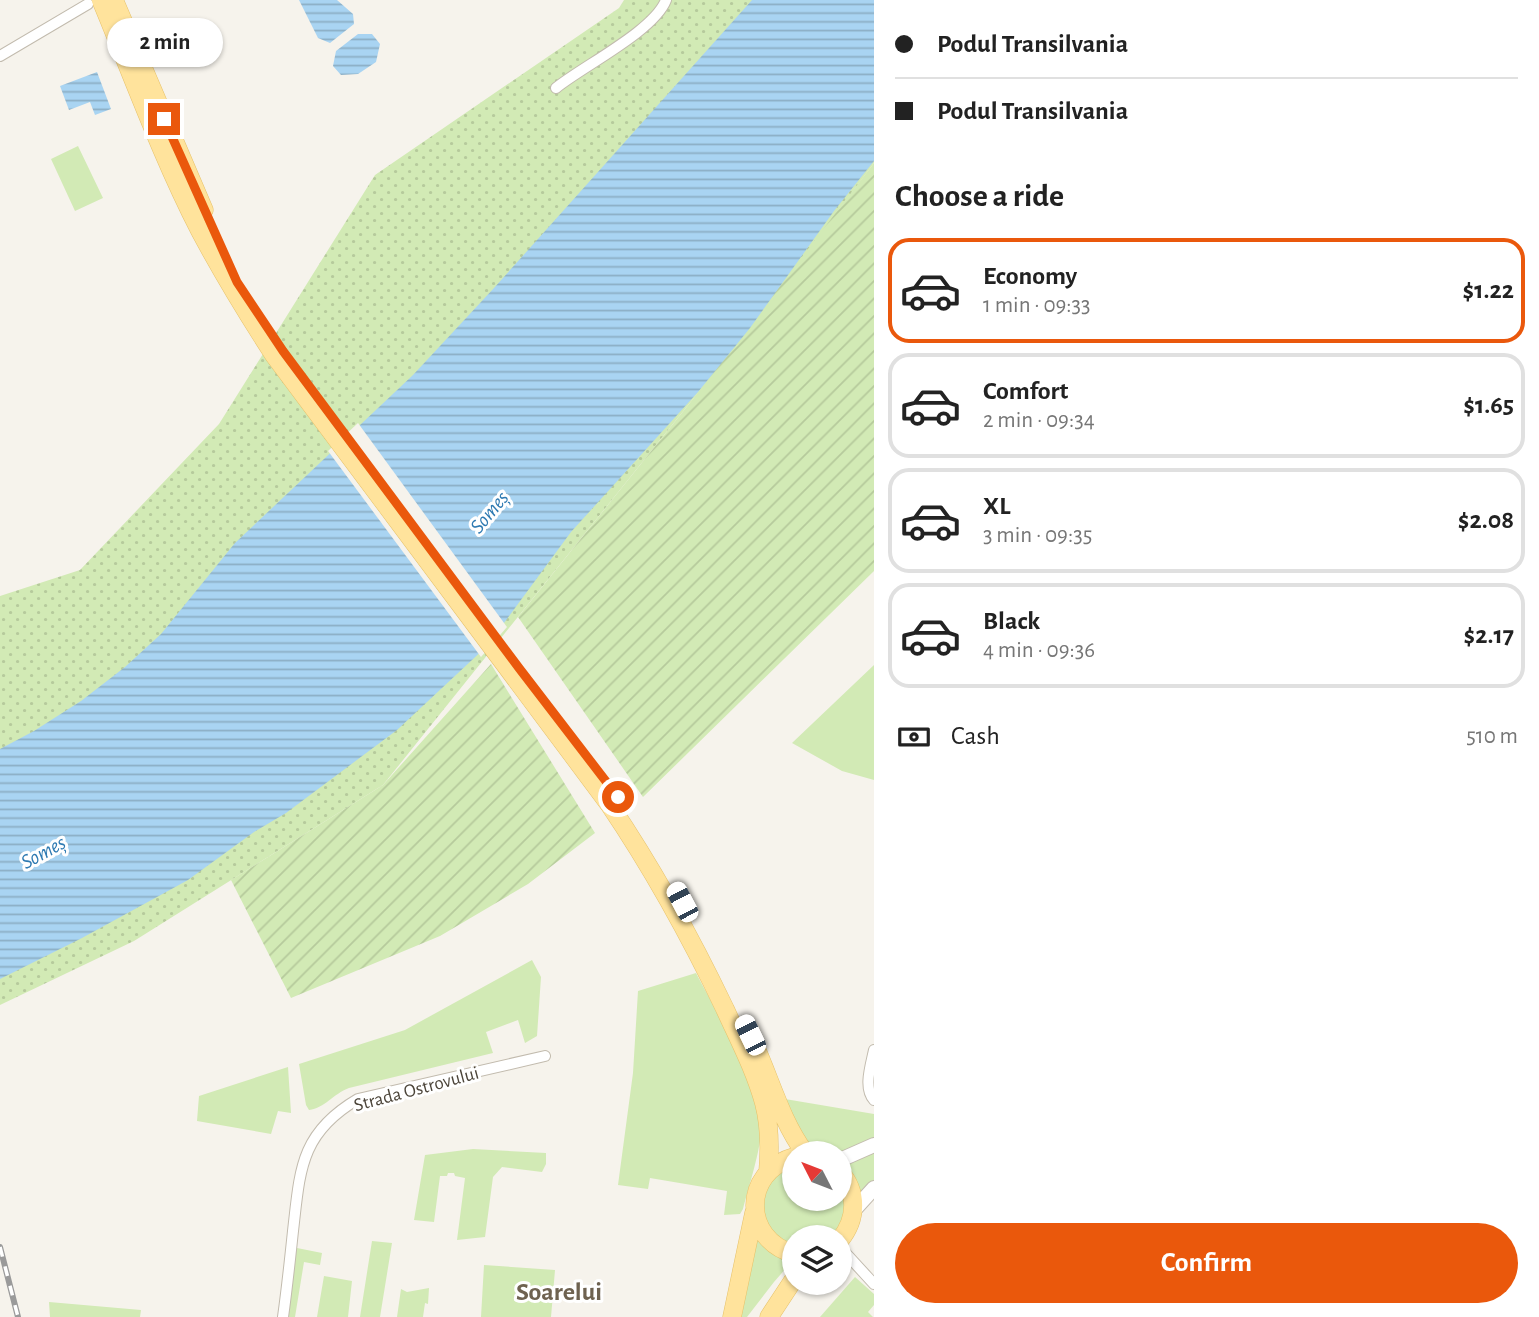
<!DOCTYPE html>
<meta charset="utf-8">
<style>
body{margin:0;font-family:"Alegreya Sans",sans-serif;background:#f2f2f2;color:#222;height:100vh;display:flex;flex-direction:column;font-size:26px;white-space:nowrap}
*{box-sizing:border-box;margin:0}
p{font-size:23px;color:#767676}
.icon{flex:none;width:38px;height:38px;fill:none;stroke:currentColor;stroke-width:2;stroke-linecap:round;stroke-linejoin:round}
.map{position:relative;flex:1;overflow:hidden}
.sheet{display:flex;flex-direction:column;background:#fff;width:665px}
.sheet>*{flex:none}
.guide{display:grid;align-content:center;height:154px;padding:0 21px;background:#fff}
.needle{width:46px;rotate:312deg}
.controls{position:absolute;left:782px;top:1141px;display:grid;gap:14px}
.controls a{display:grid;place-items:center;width:70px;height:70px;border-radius:50%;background:#fff;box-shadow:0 2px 5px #0004;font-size:35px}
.end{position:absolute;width:32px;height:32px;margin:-16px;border:9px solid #ea580c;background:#fff;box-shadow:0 0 0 4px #fff}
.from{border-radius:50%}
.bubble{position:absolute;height:49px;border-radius:24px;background:#fff;box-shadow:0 2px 5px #0004;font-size:23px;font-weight:700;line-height:49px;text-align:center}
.car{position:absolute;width:21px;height:42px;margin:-21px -10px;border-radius:9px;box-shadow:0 0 5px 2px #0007;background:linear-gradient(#fff 24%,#345 0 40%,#fff 0 76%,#345 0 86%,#fff 0)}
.guide b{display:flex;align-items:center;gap:24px;height:66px;font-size:26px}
.guide b+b{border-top:2px solid #e0e0e0}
.guide i{width:18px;height:18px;background:#222}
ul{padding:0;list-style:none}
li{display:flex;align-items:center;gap:21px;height:105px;margin:0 14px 10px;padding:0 7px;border:4px solid #e0e0e0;border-radius:21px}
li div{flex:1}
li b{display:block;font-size:26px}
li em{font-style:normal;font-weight:700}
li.active{border-color:#ea580c}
li>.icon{width:63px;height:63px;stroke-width:1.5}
h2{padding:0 21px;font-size:32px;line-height:84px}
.pay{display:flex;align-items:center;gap:18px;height:77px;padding:0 21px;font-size:26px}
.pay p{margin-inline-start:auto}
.button{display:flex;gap:14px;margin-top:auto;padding:14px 21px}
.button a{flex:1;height:80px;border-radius:42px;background:#ea580c;color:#fff;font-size:28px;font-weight:700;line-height:80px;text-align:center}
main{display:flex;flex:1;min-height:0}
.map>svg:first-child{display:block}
.grass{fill:#d2eab5}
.park{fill:url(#park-dots)}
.garden{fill:url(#garden-furrows)}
.water{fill:url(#water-rules)}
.pier{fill:#f6f3ec}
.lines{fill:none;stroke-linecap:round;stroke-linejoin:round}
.minor-casing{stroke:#c2bbae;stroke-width:12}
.tertiary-casing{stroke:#c2bbae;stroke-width:16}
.primary-casing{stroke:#e6c16a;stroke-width:19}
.minor{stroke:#fff;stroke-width:10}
.tertiary{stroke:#fff;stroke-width:14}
.primary{stroke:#ffe39c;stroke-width:18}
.rail-casing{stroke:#9a9a9a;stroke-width:6}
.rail{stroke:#fff;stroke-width:3.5;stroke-dasharray:10;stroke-linecap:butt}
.route{stroke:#ea580c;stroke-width:9}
.labels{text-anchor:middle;stroke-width:6;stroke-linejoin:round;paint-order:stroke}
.street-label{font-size:19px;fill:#4b4439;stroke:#fff}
.water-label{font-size:21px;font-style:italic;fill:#2e7ab2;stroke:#fff}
.district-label{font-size:26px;font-weight:bold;fill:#6e6250;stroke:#fff}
</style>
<main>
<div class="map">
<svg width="874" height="1317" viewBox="0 0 874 1317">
<defs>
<pattern id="park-dots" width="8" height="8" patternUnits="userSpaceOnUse" patternTransform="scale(1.75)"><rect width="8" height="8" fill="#d2eab5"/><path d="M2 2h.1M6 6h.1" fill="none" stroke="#b6ca9c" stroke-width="1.8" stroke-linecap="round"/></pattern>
<pattern id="garden-furrows" width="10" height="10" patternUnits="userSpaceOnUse" patternTransform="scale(1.75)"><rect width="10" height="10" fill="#d2eab5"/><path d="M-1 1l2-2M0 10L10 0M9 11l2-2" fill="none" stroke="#b6ca9c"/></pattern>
<pattern id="water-rules" width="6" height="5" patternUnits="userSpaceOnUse" patternTransform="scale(1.75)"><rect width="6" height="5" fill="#a9d4f2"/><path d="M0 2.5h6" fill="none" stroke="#8caec5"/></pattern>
</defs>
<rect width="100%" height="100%" fill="#f6f3ec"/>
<path class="grass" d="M 78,146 L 103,198 L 75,211 L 51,159 Z
M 874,665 L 874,780 L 842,771 L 792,743 Z
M 532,960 L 541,977 L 537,1036 L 525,1043 L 518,1020 L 486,1032 L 493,1053 L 349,1088 C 333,1094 325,1108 309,1110 L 306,1105 L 299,1064 L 405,1030 Z
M 696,973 C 718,1016 761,1082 761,1130 C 761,1149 748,1189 743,1209 L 740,1214 L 724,1215 L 727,1191 L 650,1178 L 648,1189 L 618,1185 L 633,1073 L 638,991 Z
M 288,1067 L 291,1113 L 278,1111 L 271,1134 L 197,1121 L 199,1096 Z
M 785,1099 L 874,1114 L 874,1141 L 840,1153 L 810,1152 Z
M 874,1147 L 874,1184 L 856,1205 L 840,1168 Z
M 473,1149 L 546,1153 L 546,1164 L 542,1172 L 502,1167 L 493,1177 L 485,1237 L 457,1240 L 465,1178 L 455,1176 L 454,1173 L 448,1173 L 447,1176 L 440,1176 L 434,1222 L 414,1220 L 425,1155 Z
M 794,1157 L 794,1199 L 840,1199 L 840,1172 L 850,1187 L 840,1237 L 794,1237 L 794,1254 L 778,1248 L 755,1200 L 786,1160 Z
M 756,1225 L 794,1259 L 774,1282 L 747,1317 L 736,1317 Z
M 372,1241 L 392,1243 L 380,1317 L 360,1317 Z
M 292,1247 L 322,1253 L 320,1265 L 304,1262 L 295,1317 L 283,1317 Z
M 484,1265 L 555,1270 L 551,1317 L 481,1317 Z
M 324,1276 L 352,1281 L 348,1317 L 317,1317 Z
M 855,1277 L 874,1294 L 874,1305 L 868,1312 L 873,1317 L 820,1317 Z
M 429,1288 L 428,1304 L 425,1303 L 423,1317 L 397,1317 L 401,1289 L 407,1292 Z
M 49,1302 L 141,1310 L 140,1317 L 50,1317 Z"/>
<path class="park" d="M 624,0 L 874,0 L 874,163 L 750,328 L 383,785 L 134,941 L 0,1005 L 0,596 L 80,570 L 219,424 L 375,175 L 619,8 Z"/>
<path class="garden" d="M 874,163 L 874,571 L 643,797 L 518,617 L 689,404 Z
M 491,664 L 595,833 L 528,884 L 440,936 L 291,998 L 231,880 L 383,785 Z"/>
<path class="water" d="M 299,0 L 337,0 L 353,14 L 354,24 L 330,43 L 318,38 Z
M 752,0 L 874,0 L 874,161 L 834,211 L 750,328 L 698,392 L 571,532 L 487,646 L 397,730 L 286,813 L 254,832 L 188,880 L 82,938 L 0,979 L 0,749 L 34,731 L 81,701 L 125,667 L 161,634 L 235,543 L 413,375 L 494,288 Z
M 358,34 L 372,34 L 380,44 L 376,62 L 358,74 L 341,75 L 333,66 L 336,51 Z
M 97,72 L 111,109 L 95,115 L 90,102 L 69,110 L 60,86 Z"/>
<path class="pier" d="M 358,423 L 507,627 L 481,657 L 328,451 Z"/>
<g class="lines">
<g class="minor-casing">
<path id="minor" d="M 0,56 L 88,4
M 556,88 C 583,66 654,31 666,0
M 874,1050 C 871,1065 863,1088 874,1100
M 840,1247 L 874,1284
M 283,1317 C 287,1288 290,1260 293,1231 C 300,1170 300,1133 358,1099 L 545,1056"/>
</g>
<g class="tertiary-casing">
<path id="tertiary" d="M 840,1160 L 874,1145
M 854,1210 L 874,1188"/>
</g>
<g class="primary-casing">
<path id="primary" d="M 101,0 C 133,77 162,157 200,231 C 223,274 248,315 274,355 L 609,804 C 653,869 691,938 725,1009 C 739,1040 755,1070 764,1103 C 770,1126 770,1149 768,1172
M 114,0 L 204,210
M 749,1033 C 769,1073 779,1118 805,1153
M 794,1157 C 742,1172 742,1239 794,1254
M 840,1172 C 858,1192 857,1219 840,1240
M 732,1317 L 754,1213
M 769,1317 L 794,1279"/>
</g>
<use href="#minor" class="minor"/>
<use href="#tertiary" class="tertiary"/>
<use href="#primary" class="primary"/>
<g class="rail-casing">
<path id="rail" d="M 0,1247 L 18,1317"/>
</g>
<use href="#rail" class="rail"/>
</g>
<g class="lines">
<path class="route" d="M 164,119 L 237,282 L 283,351 L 519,668 L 618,797"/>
</g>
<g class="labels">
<g class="street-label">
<text transform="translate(416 1088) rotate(-15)" y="7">Strada Ostrovului</text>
</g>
<g class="water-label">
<text transform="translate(489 512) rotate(-50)" y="7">Someș</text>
<text transform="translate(43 852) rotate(-29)" y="7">Someș</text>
</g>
<g class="district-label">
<text x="559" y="1300">Soarelui</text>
</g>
</g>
</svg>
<div class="controls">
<a><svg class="needle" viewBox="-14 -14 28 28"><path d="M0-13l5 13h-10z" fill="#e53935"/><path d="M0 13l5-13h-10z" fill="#767676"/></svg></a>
<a><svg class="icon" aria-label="layers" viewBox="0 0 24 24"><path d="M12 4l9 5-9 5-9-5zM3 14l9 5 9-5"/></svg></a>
</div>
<i class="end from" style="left:618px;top:797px"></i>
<i class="end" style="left:164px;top:119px"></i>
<div class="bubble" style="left:107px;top:18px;width:116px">2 min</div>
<i class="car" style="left:682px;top:902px;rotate:332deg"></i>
<i class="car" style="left:750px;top:1035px;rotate:334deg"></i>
</div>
<section class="sheet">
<div class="guide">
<b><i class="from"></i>Podul Transilvania</b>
<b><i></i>Podul Transilvania</b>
</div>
<h2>Choose a ride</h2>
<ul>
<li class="active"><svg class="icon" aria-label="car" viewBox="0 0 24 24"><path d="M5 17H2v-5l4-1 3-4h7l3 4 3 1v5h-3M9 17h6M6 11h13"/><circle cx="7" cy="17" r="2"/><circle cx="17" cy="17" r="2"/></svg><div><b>Economy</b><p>1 min · 09:33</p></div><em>$1.22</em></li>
<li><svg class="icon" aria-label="car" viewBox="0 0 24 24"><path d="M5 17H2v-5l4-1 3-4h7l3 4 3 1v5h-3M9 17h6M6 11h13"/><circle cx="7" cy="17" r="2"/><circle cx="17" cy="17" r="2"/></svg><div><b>Comfort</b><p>2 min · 09:34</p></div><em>$1.65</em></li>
<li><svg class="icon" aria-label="car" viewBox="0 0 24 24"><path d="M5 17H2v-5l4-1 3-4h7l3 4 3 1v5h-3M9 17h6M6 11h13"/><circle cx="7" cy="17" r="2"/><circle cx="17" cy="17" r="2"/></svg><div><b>XL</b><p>3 min · 09:35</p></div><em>$2.08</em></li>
<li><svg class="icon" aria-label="car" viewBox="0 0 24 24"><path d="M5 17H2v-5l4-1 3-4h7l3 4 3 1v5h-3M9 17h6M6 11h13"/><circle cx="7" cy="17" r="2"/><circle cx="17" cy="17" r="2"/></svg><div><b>Black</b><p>4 min · 09:36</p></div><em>$2.17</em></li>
</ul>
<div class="pay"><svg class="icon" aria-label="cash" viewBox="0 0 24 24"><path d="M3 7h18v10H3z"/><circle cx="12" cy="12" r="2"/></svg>Cash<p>510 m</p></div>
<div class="button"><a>Confirm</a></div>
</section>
</main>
